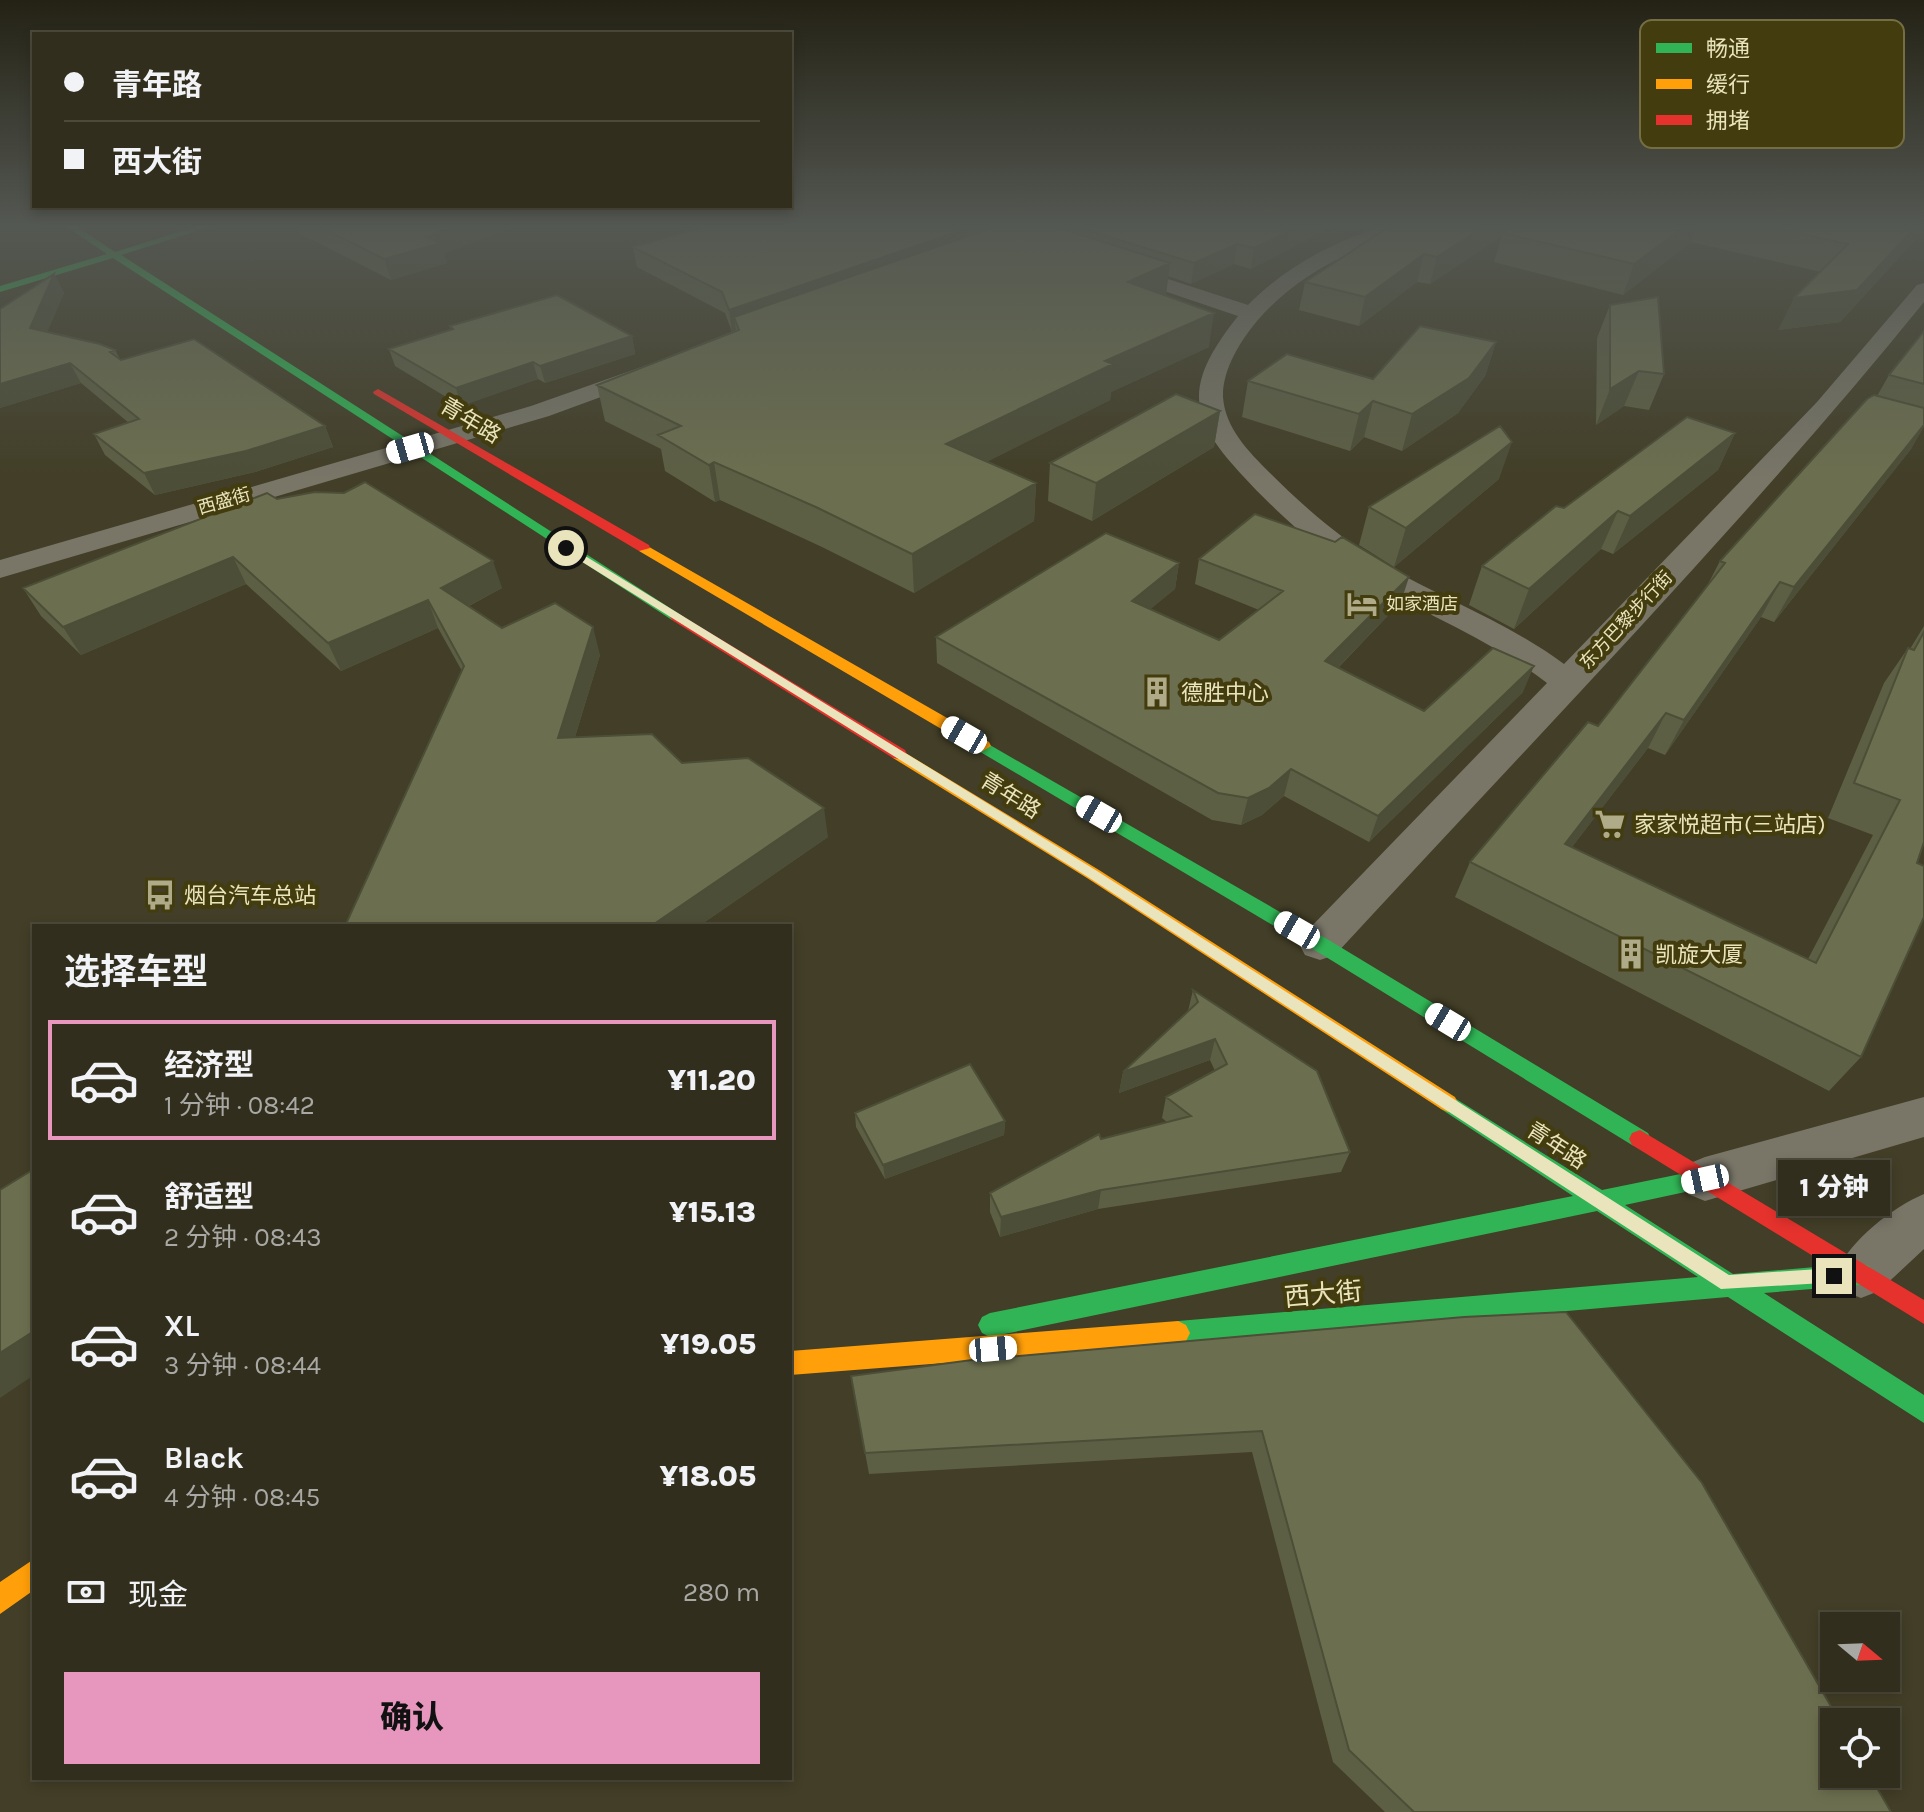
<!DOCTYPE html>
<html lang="zh">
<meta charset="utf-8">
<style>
body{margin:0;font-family:Karla,"Noto Sans SC",sans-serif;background:#3a3626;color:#f1f3f6;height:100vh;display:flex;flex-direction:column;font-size:30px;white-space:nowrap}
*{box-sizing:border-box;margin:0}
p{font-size:26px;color:#a8a8a4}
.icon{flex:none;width:44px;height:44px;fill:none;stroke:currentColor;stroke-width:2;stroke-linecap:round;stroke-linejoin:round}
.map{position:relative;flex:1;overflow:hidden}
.details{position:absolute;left:32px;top:924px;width:760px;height:856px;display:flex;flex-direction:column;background:#322e1d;border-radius:0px;box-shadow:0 4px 12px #0003,0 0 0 2px #4d4a3b}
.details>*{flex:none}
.hud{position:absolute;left:32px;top:32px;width:760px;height:176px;border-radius:0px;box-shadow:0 4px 12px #0003,0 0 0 2px #4d4a3b;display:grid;align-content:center;height:176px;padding:0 32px;background:#322e1d}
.needle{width:52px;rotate:109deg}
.controls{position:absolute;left:1820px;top:1612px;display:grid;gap:16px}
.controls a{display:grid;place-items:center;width:80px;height:80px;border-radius:0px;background:#322e1d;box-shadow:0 4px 12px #0003,0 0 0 2px #4d4a3b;font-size:40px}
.end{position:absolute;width:36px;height:36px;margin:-18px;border:10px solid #eae4bc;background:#111;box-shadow:0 0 0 4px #111}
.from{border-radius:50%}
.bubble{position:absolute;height:56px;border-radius:0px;background:#322e1d;box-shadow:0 4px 12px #0003,0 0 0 2px #4d4a3b;font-size:26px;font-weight:800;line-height:56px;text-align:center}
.car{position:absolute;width:24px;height:48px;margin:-24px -12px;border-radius:10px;box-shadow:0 0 6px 2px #0007;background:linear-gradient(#fff 24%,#345 0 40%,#fff 0 76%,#345 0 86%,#fff 0)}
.hud b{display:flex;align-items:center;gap:28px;height:76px;font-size:30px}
.hud b+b{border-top:2px solid #4d4a3b}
.hud i{width:20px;height:20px;background:#f1f3f6}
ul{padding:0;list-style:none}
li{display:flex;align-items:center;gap:24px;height:120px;margin:0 16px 12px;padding:0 16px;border:4px solid transparent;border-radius:0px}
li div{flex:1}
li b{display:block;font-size:30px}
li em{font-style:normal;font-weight:800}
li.on{border-color:#e797bd}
li>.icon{width:72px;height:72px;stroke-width:1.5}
h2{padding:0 32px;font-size:36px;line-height:96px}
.pay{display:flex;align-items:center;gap:20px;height:88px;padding:0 32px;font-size:30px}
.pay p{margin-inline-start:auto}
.cta{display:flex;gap:16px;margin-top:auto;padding:16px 32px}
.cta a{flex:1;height:92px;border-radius:0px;background:#e797bd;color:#111;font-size:32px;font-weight:800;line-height:92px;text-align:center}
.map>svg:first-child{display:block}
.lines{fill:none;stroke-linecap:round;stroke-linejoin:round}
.street{fill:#797668;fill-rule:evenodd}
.fast{fill:#30b455;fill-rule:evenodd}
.slow{fill:#ff9f0a;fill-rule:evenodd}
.jam{fill:#e5322d;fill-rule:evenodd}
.wall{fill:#5d5f44}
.shaded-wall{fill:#4c4e37}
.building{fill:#6c6f4f;stroke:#4c4e37;stroke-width:2}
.route{fill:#eae4bc}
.labels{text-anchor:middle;stroke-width:8;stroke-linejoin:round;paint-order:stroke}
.far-street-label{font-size:18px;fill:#eae4bc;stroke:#433c0f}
.far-poi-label{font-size:18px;fill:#eae4bc;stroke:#433c0f;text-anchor:start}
.street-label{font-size:22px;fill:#eae4bc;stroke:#433c0f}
.poi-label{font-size:22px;fill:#eae4bc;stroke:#433c0f;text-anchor:start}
.near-street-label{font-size:26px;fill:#eae4bc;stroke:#433c0f}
.key{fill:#433c0f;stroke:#756e43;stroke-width:2}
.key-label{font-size:22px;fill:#eae4bc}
</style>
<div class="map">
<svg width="1924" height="1812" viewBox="0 0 1924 1812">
<rect width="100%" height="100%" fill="#423e27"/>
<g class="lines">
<path class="street" d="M 1385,226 L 1417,226 C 1406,237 1381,240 1367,246 C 1326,262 1286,287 1257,321 C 1241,340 1222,370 1223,397 C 1225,428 1249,452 1270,473 C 1305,508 1341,539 1383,564 C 1443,599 1509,623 1564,664 L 1817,402 L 1917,285 L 1924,283 L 1924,302 C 1739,530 1533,740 1335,955 L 1320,960 L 1305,955 L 1299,944 L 1305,933 L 1547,683 C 1490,639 1423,614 1362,577 C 1317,549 1278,514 1242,475 C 1223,454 1199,427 1199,397 C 1199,367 1221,338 1238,316 L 1111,273 L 1108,269 L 1111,265 L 1125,265 L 1248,305 C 1285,267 1334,241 1385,226 Z
M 650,364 L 658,366 L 662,371 L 658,376 L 549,416 L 0,578 L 0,560 L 531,406 Z
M 1924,1097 L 1924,1137 L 1705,1201 L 1688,1194 L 1681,1179 L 1688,1164 L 1705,1157 Z
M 1924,1194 L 1924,1249 L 1879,1291 L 1861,1298 L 1843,1291 L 1835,1274 C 1849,1242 1892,1207 1924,1194 Z"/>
<path class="fast" d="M 65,226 L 76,226 L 115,252 L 198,226 L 213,226 L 121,255 L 684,617 L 682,620 L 672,620 L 113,258 L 0,292 L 0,286 L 107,254 Z
M 983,741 L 1327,939 L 1648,1133 L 1651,1139 L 1648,1145 L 1640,1148 L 1632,1145 L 1313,949 L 977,750 L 975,746 L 977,742 Z
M 1448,1094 L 1602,1190 L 1705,1169 L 1713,1172 L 1716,1179 L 1713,1186 L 1625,1205 L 1733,1274 L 1861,1263 L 1869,1266 L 1873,1274 L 1869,1282 L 1861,1285 L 1764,1293 L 1924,1395 L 1924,1423 L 1728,1297 L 1178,1345 L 1170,1341 L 1166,1333 L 1170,1325 L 1178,1321 L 1698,1277 L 1597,1211 L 990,1337 L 982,1333 L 978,1325 L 982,1317 L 990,1313 L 1573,1196 L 1441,1109 L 1438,1103 L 1441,1097 Z"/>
<path class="slow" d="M 644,544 L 989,742 L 991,746 L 983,751 L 977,750 L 639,551 L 639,545 Z
M 899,749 L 1099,870 L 1455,1097 L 1458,1103 L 1455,1109 L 1448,1112 L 1441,1109 L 1087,878 L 893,758 L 891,754 Z
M 1178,1321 L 1186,1325 L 1190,1333 L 1186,1341 L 1178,1345 L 790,1375 L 790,1351 Z
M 34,1559 L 34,1590 L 0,1614 L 0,1582 Z"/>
<path class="jam" d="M 378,389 L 649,545 L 650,548 L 639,551 L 374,394 L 373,392 Z
M 677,613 L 905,750 L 907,754 L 899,759 L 893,758 L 672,620 L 670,617 Z
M 1640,1130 L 1924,1300 L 1924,1324 L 1632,1145 L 1629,1139 L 1632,1133 Z"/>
</g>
<path class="wall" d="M 298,226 L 518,226 L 444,253 L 447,263 L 391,280 L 301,234 Z
M 707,226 L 1333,226 L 1251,269 L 1234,264 L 1191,284 L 1168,276 L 1166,295 L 1209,347 L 1111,392 L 1110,400 L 986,462 L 1036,483 L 1034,521 L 914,593 L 822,547 L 720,500 L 715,502 L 665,471 L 661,449 L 605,421 L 597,385 L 736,330 L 732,332 L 725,313 L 637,267 L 633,247 Z
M 1390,226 L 1923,226 L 1917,238 L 1840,322 L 1778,330 L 1821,272 L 1691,242 L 1623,295 L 1494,262 L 1502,236 L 1430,284 L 1417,282 L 1359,326 L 1299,310 L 1305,282 Z
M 54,274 L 64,293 L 47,332 L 115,350 L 120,359 L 325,426 L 333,447 L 255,472 L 155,495 L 105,455 L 94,434 L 129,423 L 81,383 L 0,408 L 0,309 Z
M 1610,305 L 1664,374 L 1649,410 L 1624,406 L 1596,425 L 1597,338 Z
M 450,326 L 632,336 L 635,354 L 545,383 L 538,379 L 461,406 L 395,366 L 389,349 L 451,329 Z
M 1924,331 L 1924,425 L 1911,449 L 1774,622 L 1761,617 L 1665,755 L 1648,748 L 1572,847 L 1808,959 L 1873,835 L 1828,818 L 1884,683 L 1908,648 L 1910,649 L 1924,626 L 1924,842 L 1861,1057 L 1829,1091 L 1455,897 L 1470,862 L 1598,726 L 1708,584 L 1720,561 L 1877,396 L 1889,375 Z
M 1496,342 L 1485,376 L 1458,413 L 1402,451 L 1364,437 L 1350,451 L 1242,417 L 1248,381 L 1373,379 Z
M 1220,411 L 1214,447 L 1092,521 L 1048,501 L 1050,463 Z
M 1735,433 L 1718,470 L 1613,554 L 1601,549 L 1514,629 L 1469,605 L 1482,566 Z
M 1499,479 L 1394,567 L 1359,545 L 1369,507 Z
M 277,499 L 502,588 L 469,606 L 502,628 L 600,655 L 575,737 L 682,763 L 828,837 L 699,926 L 462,671 L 438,628 L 341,671 L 246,584 L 81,655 L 41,616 L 23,588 Z
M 1199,559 L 1401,602 L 1338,668 L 1424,711 L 1523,692 L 1369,842 L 1284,796 L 1262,815 L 1241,825 L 1212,820 L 937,663 L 936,637 L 1179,563 L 1175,589 L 1150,609 L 1219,640 L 1259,610 L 1195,584 Z
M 1193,990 L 1350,1152 L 1341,1172 L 1098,1209 L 1000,1237 L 990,1212 L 990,1193 L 1101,1139 L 1167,1122 L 1162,1118 L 1166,1097 L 1215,1071 L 1210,1060 L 1119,1093 L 1123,1072 L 1188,1011 Z
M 855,1113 L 1005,1121 L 1004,1135 L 885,1179 L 856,1127 Z
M 1464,1317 L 1891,1812 L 1385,1812 L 1333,1762 L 1252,1452 L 869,1474 L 851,1376 Z"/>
<path class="shaded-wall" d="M 456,226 L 518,226 L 444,253 L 447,263 L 391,280 L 384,259 L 426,237 Z
M 974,226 L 1029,226 L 734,317 L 736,330 L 732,332 L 729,310 Z
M 1298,226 L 1333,226 L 1251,269 L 1254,248 Z
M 1485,226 L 1516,226 L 1503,233 L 1502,236 L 1430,284 L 1437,257 Z
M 1685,226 L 1697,226 L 1691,242 L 1623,295 L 1634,264 Z
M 1916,226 L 1923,226 L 1917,238 L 1840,322 L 1778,330 L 1794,298 Z
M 1237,244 L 1234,264 L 1191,284 L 1194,263 Z
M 1424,254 L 1417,282 L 1359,326 L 1365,297 Z
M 1170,263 L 1166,295 L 1128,282 Z
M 54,274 L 64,293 L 40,348 L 30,328 Z
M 1214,313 L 1209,347 L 1111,392 L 1110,400 L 947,482 L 946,444 L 1105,361 Z
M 632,336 L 635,354 L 545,383 L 540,366 Z
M 1496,342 L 1485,376 L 1458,413 L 1402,451 L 1412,414 Z
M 533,362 L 538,379 L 461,406 L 456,388 Z
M 70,363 L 81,383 L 0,408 L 0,384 Z
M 1639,371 L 1624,406 L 1596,425 L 1610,389 Z
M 1373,401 L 1364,437 L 1350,451 L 1359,414 Z
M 1220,411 L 1214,447 L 1092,521 L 1096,483 Z
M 1924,425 L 1924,427 L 1911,449 L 1774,622 L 1794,587 Z
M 325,426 L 333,447 L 255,472 L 155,495 L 144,473 Z
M 1735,433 L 1718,470 L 1613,554 L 1630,516 Z
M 1512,442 L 1499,479 L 1394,567 L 1406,528 Z
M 714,462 L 720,500 L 715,502 L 709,465 Z
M 1036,483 L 1034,521 L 914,593 L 912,554 Z
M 1618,511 L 1601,549 L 1514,629 L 1529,589 Z
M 233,557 L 246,584 L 81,655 L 63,627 Z
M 493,561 L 502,588 L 451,615 L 441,588 Z
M 1179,563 L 1175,589 L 1129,627 L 1132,601 Z
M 1409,577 L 1401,602 L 1318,688 L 1325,661 Z
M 1780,582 L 1761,617 L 1665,755 L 1684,720 Z
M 428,600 L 438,628 L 341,671 L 328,643 Z
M 593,627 L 600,655 L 566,766 L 558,738 Z
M 1534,666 L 1523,692 L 1369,842 L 1378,816 Z
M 1666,713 L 1648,748 L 1547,880 L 1565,844 Z
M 1291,769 L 1284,796 L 1262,815 L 1241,825 L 1248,798 Z
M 824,808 L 828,837 L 699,926 L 651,926 Z
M 1215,1039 L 1210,1060 L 1119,1093 L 1123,1072 Z
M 1005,1121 L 1004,1135 L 885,1179 L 883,1165 Z
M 1101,1190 L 1098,1209 L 1000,1237 L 1001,1217 Z
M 34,1331 L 34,1375 L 0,1398 L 0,1353 Z"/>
<path class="building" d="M 318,226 L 456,226 L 426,237 L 441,243 L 384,259 Z
M 707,226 L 974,226 L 729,310 L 722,292 L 633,247 Z
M 997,226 L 1053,226 L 1170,263 L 1128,282 L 1214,313 L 1105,361 L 1113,364 L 946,444 L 1036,483 L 912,554 L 818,508 L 714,462 L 709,465 L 658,435 L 681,426 L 597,385 L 739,330 L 734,317 Z
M 1074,226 L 1298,226 L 1254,248 L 1237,244 L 1194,263 Z
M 1390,226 L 1485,226 L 1437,257 L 1424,254 L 1365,297 L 1305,282 Z
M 1509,226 L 1685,226 L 1634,264 L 1503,233 Z
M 1765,226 L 1916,226 L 1857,290 L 1794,298 L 1848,244 Z
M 54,274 L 30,328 L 100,344 L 115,350 L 110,352 L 121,360 L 194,339 L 325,426 L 246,451 L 144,473 L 94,434 L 139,419 L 70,363 L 0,384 L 0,309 Z
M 557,295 L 632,336 L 540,366 L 533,362 L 456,388 L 389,349 L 453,329 L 450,326 Z
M 1658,297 L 1664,374 L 1639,371 L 1610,389 L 1610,305 Z
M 1420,326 L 1496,342 L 1469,378 L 1412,414 L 1373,401 L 1359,414 L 1248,381 L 1287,354 L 1373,379 Z
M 1924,331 L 1924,384 L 1889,375 Z
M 1176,394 L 1220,411 L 1096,483 L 1050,463 Z
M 1874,395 L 1924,408 L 1924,425 L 1794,587 L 1780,582 L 1684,720 L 1666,713 L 1565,844 L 1816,963 L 1900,800 L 1854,783 L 1908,648 L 1914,650 L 1924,632 L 1924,842 L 1917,863 L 1924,866 L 1924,917 L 1861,1057 L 1470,862 L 1588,722 L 1598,726 L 1725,563 L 1720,561 L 1867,399 Z
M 1687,417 L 1735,433 L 1630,516 L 1618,511 L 1529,589 L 1482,566 L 1556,506 L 1564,508 Z
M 1500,426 L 1512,442 L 1406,528 L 1369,507 Z
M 365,482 L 493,561 L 441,588 L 502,628 L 555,603 L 593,627 L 558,738 L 652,734 L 682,763 L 748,758 L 824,808 L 651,926 L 345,926 L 464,666 L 428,600 L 328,643 L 233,557 L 63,627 L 23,588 L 267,493 L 277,499 L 315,492 L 344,493 Z
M 1255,514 L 1335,542 L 1342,537 L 1409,577 L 1325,661 L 1424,711 L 1493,648 L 1534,666 L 1378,816 L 1291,769 L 1269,788 L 1248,798 L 1218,793 L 936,637 L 1106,533 L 1179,563 L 1132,601 L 1219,640 L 1283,591 L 1199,559 Z
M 1193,990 L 1317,1071 L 1350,1152 L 1101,1190 L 1001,1217 L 990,1193 L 1099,1134 L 1101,1139 L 1191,1116 L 1166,1097 L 1227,1064 L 1215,1039 L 1123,1072 L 1198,1002 Z
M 970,1064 L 1005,1121 L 883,1165 L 855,1113 Z
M 34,1169 L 34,1331 L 0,1353 L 0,1190 Z
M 1566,1312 L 1702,1483 L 1840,1722 L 1834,1722 L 1834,1774 L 1869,1774 L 1891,1812 L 1414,1812 L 1349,1750 L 1262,1431 L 865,1453 L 851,1376 L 972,1360 L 1464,1317 Z"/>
<linearGradient id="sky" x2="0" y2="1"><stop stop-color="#242215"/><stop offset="0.47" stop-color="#545852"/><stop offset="1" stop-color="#545852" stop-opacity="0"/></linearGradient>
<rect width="1924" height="480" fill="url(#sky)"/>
<path class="route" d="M 563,546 L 569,546 L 1097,871 L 1729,1275 L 1834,1268 L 1840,1271 L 1840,1282 L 1721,1289 L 1088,877 L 563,550 Z"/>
<defs>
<g id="hotel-bare" transform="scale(2.4)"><path d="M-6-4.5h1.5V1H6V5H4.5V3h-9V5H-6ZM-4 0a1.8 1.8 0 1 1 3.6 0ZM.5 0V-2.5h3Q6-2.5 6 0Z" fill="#afaa88" stroke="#433c0f" stroke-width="2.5" paint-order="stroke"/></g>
<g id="building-bare" transform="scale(2.4)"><path d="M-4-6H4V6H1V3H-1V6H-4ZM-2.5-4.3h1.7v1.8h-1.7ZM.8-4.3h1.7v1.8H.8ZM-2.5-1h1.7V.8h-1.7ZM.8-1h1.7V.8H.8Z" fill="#afaa88" stroke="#433c0f" stroke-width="2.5" paint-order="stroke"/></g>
<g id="supermarket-bare" transform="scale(2.4)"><path d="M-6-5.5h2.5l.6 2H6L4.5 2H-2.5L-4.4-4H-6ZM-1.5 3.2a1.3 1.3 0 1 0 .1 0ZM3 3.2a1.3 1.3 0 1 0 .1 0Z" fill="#afaa88" stroke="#433c0f" stroke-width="2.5" paint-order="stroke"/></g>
<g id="bus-bare" transform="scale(2.4)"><path d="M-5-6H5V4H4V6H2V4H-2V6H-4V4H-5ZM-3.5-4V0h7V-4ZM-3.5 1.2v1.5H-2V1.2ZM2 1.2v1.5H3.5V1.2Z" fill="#afaa88" stroke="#433c0f" stroke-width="2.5" paint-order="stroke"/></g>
</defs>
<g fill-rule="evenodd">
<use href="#hotel-bare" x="1362" y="604"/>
<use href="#building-bare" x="1157" y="692"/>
<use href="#supermarket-bare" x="1610" y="824"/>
<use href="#bus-bare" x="160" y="895"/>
<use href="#building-bare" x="1631" y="954"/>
</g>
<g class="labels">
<g class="far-street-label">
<text transform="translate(224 501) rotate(-16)" y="6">西盛街</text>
<text transform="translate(1626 620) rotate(-47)" y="6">东方巴黎步行街</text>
</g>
<g class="far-poi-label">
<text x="1386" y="610">如家酒店</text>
</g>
<g class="street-label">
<text transform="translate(471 420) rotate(31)" y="8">青年路</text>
<text transform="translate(1011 795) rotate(32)" y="8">青年路</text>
<text transform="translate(1557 1145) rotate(33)" y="8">青年路</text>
</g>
<g class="poi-label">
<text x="1181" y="700">德胜中心</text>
<text x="1634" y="832">家家悦超市(三站店)</text>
<text x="184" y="903">烟台汽车总站</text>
<text x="1655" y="962">凯旋大厦</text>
</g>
<g class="near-street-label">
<text transform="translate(1323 1294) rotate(-5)" y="9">西大街</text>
</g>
</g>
<rect x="1640" y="20" width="264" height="128" rx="12" class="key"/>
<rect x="1656" y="43" width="36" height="10" fill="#30b455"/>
<rect x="1656" y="79" width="36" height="10" fill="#ff9f0a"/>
<rect x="1656" y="115" width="36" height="10" fill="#e5322d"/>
<g class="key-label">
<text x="1706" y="56">畅通</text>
<text x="1706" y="92">缓行</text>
<text x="1706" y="128">拥堵</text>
</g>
</svg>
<div class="controls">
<a><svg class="needle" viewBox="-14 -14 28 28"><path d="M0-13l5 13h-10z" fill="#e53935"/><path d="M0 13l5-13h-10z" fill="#a8a8a4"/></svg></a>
<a><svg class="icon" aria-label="locate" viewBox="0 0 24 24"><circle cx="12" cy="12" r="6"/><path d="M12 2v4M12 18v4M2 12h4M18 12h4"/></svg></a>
</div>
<i class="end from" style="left:566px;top:548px"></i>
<i class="end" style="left:1834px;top:1276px"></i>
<div class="bubble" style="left:1778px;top:1160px;width:112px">1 分钟</div>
<i class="car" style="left:410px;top:448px;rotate:254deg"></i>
<i class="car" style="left:964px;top:735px;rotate:300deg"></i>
<i class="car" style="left:1099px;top:814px;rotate:300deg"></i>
<i class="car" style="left:1297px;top:930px;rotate:300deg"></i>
<i class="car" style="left:1448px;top:1022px;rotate:301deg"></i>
<i class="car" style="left:1705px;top:1179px;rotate:258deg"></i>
<i class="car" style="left:993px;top:1349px;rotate:85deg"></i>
<div class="hud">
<b><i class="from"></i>青年路</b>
<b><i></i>西大街</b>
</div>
<section class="details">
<h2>选择车型</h2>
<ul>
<li class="on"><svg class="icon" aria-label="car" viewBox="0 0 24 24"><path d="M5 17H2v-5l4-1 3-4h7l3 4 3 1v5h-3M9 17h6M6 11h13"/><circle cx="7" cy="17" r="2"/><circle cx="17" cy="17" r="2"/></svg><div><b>经济型</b><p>1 分钟 · 08:42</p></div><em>¥11.20</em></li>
<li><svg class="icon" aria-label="car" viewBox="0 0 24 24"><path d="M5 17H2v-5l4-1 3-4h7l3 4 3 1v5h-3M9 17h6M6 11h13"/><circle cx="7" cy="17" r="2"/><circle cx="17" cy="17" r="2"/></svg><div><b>舒适型</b><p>2 分钟 · 08:43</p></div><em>¥15.13</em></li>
<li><svg class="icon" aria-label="car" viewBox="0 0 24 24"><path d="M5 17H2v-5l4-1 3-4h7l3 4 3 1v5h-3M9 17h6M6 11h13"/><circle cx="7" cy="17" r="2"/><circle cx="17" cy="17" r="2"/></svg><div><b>XL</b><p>3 分钟 · 08:44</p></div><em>¥19.05</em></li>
<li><svg class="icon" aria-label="car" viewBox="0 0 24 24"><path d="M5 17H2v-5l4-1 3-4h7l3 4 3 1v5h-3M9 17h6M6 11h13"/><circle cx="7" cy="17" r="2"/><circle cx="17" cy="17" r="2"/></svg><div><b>Black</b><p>4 分钟 · 08:45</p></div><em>¥18.05</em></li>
</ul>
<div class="pay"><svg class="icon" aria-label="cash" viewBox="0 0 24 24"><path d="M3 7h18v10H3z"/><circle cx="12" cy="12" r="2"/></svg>现金<p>280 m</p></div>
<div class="cta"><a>确认</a></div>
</section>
</div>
